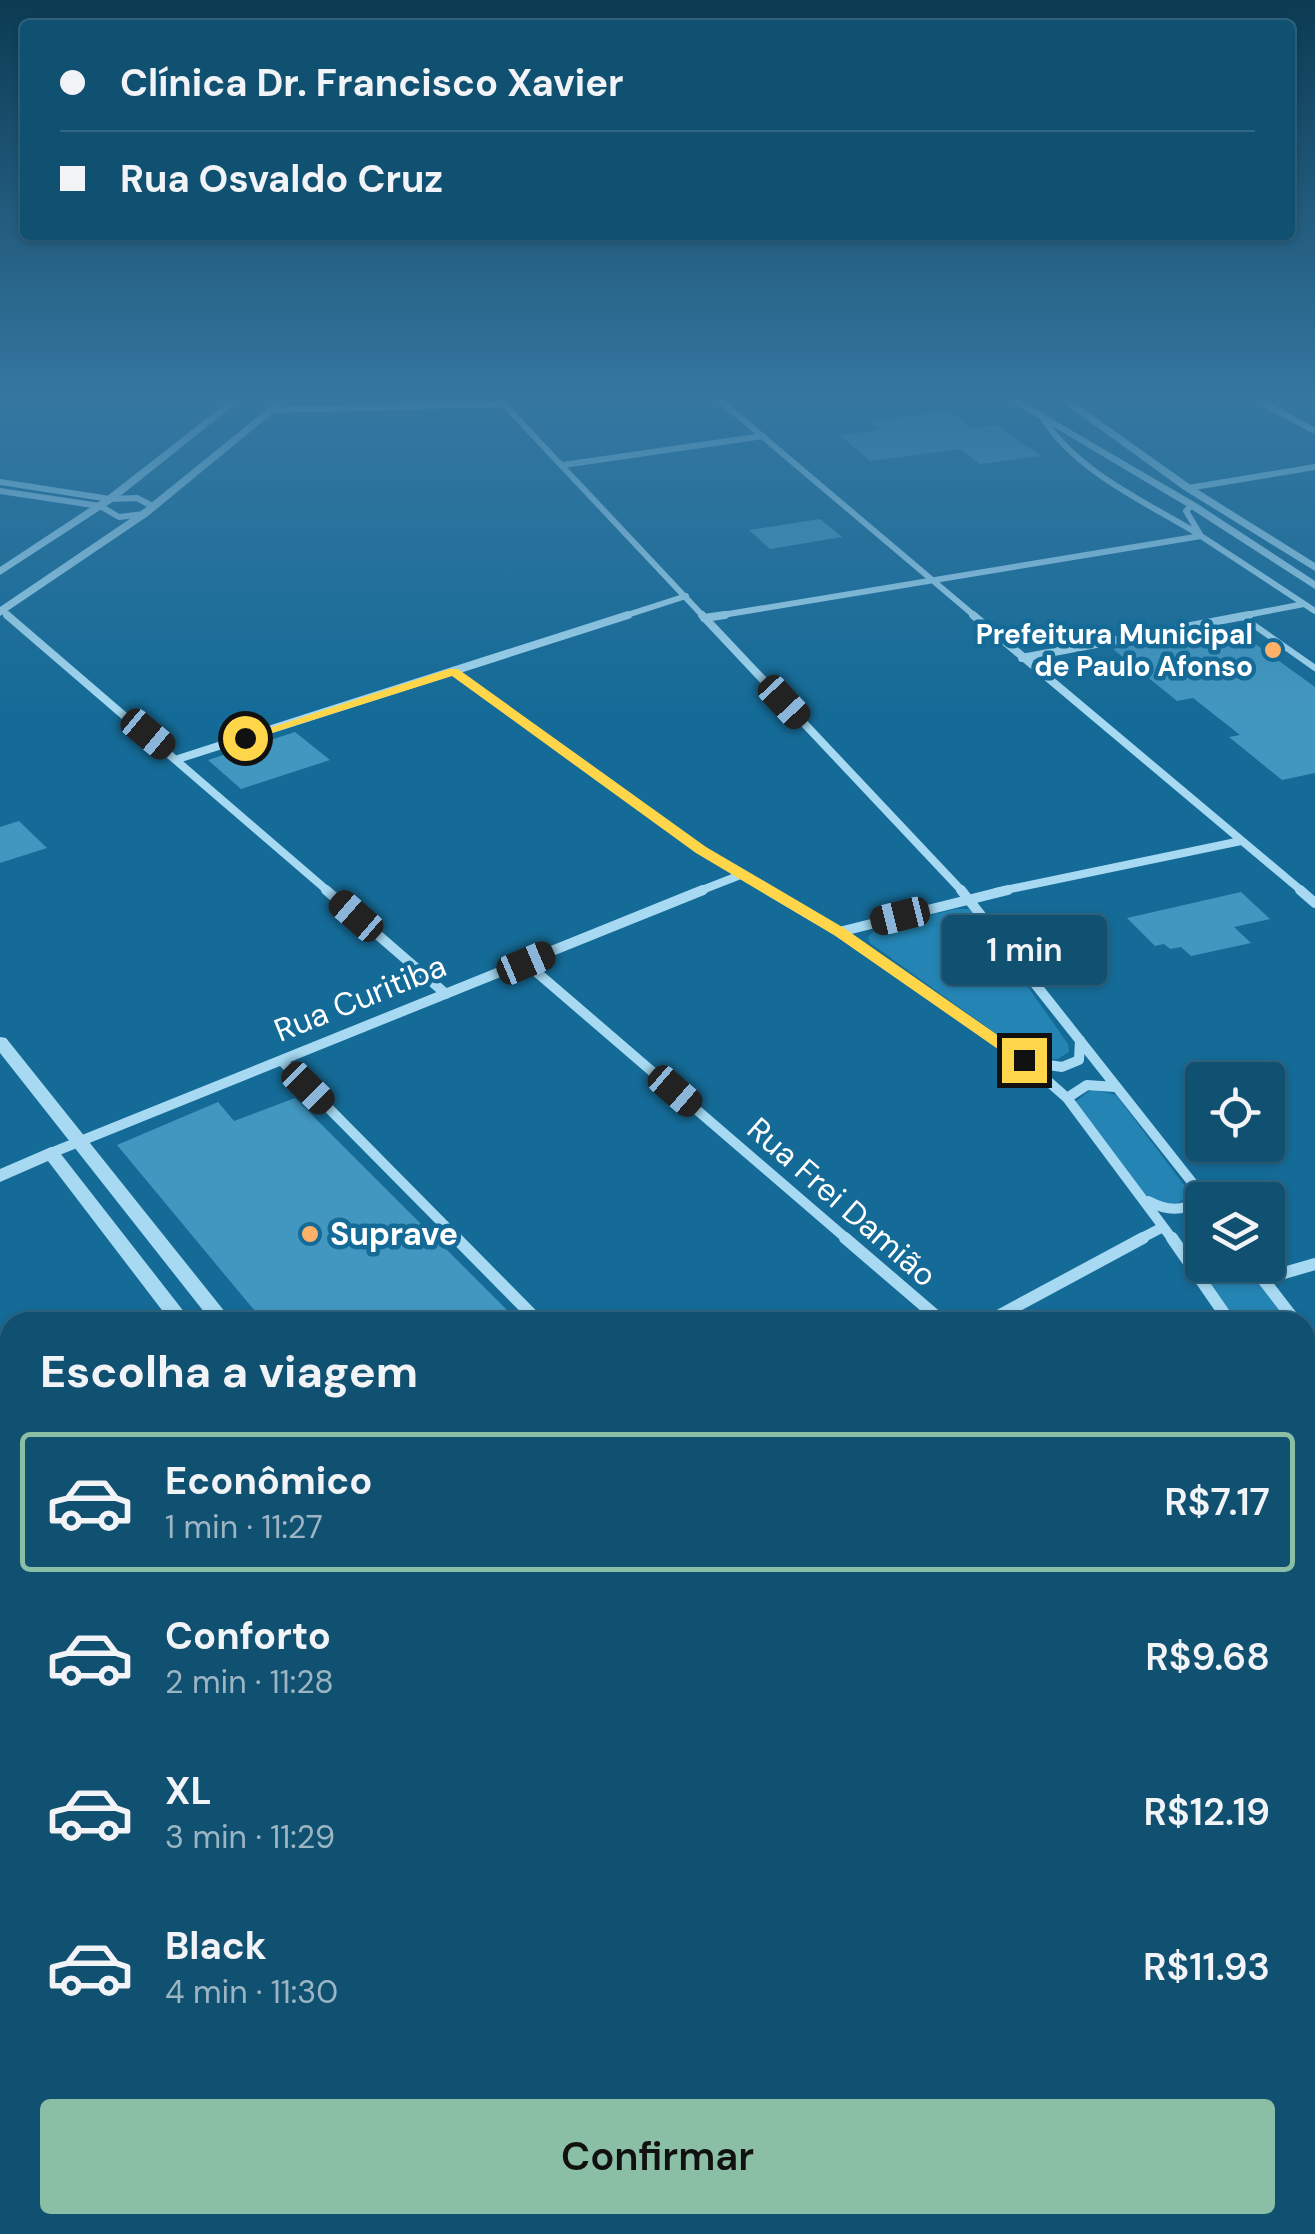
<!DOCTYPE html>
<html lang="pt">
<meta charset="utf-8">
<style>
body{margin:0;font-family:"DM Sans",sans-serif;background:#195776;color:#f1f3f6;height:100vh;display:flex;flex-direction:column;font-size:38px;white-space:nowrap}
*{box-sizing:border-box;margin:0}
p{font-size:32px;color:#9cb5c3}
.icon{flex:none;width:55px;height:55px;fill:none;stroke:currentColor;stroke-width:2;stroke-linecap:round;stroke-linejoin:round}
.map{position:relative;flex:1;overflow:hidden}
.panel{position:absolute;left:0px;top:1312px;width:1315px;height:922px;display:flex;flex-direction:column;background:#105071;border-radius:30px 30px 0 0;box-shadow:0 2px 8px #0004,0 0 0 2px #306784}
.panel>*{flex:none}
.hud{position:absolute;left:20px;top:20px;width:1275px;height:220px;border-radius:10px;box-shadow:0 2px 8px #0004,0 0 0 2px #306784;display:grid;align-content:center;height:220px;padding:0 40px;background:#105071}
.controls{position:absolute;left:1185px;top:1062px;display:grid;gap:20px}
.controls a{display:grid;place-items:center;width:100px;height:100px;border-radius:10px;background:#105071;box-shadow:0 2px 8px #0004,0 0 0 2px #306784;font-size:50px}
.end{position:absolute;width:45px;height:45px;margin:-22px;border:12px solid #ffd54a;background:#111;box-shadow:0 0 0 5px #111}
.from{border-radius:50%}
.bubble{position:absolute;height:70px;border-radius:10px;background:#105071;box-shadow:0 2px 8px #0004,0 0 0 2px #306784;font-size:32px;font-weight:600;line-height:70px;text-align:center}
.car{position:absolute;width:30px;height:60px;margin:-30px -15px;border-radius:12px;box-shadow:0 0 8px 2px #0007;background:linear-gradient(#222 24%,#8ab4d8 0 40%,#222 0 76%,#8ab4d8 0 86%,#222 0)}
.hud b{display:flex;align-items:center;gap:35px;height:95px;font-size:38px}
.hud b+b{border-top:2px solid #306784}
.hud i{width:25px;height:25px;background:#f1f3f6}
ul{padding:0;list-style:none}
li{display:flex;align-items:center;gap:30px;height:140px;margin:0 20px 15px;padding:0 20px;border:5px solid transparent;border-radius:10px}
li div{flex:1}
li b{display:block;font-size:38px}
li em{font-style:normal;font-weight:600}
li.active{border-color:#8abfa5}
li>.icon{width:90px;height:90px;stroke-width:1.5}
h2{padding:0 40px;font-size:45px;line-height:120px}
.cta{display:flex;gap:20px;margin-top:auto;padding:20px 40px}
.cta a{flex:1;height:115px;border-radius:10px;background:#8abfa5;color:#111;font-size:40px;font-weight:600;line-height:115px;text-align:center}
.map>svg:first-child{display:block}
.green{fill:#2485b4}
.building{fill:#4297c0}
.lines{fill:none;stroke-linecap:round;stroke-linejoin:round}
.service{stroke:#a7daf2;stroke-width:6}
.minor-far4{stroke:#a7daf2;stroke-width:6}
.minor-far3{stroke:#a7daf2;stroke-width:8}
.minor-far2{stroke:#a7daf2;stroke-width:10}
.minor-far1{stroke:#a7daf2;stroke-width:12}
.minor{stroke:#a7daf2;stroke-width:15}
.tertiary{fill:#a7daf2;fill-rule:evenodd}
.route{fill:#ffd54a}
.poi-dot{fill:#ffb168;stroke:#156b97;stroke-width:4}
.labels{text-anchor:middle;stroke-width:9;stroke-linejoin:round;paint-order:stroke}
.far-poi-label{font-size:28px;font-weight:bold;fill:#fff;stroke:#156b97;text-anchor:end}
.street-label{font-size:32px;fill:#fff;stroke:#156b97}
.poi-label{font-size:32px;font-weight:bold;fill:#fff;stroke:#156b97;text-anchor:start}
</style>
<div class="map">
<svg width="1315" height="2234" viewBox="0 0 1315 2234">
<rect width="100%" height="100%" fill="#156b97"/>
<path class="green" d="M 956,909 L 969,909 L 978,916 L 1068,1044 L 1069,1052 L 1058,1059 L 1031,1059 L 870,943 L 868,937 L 876,929 Z
M 1092,1089 L 1116,1095 L 1187,1189 L 1188,1195 C 1177,1209 1157,1207 1145,1195 L 1075,1102 Z
M 1202,1245 L 1202,1265 L 1256,1265 L 1298,1322 L 1232,1322 L 1192,1255 Z"/>
<path class="building" d="M 949,411 L 972,428 L 997,425 L 1041,456 L 980,464 L 960,449 L 870,461 L 840,435 L 880,430 L 870,422 Z
M 820,519 L 842,537 L 770,549 L 749,530 Z
M 1233,628 L 1315,687 L 1315,773 L 1282,780 L 1229,737 L 1240,735 L 1193,698 L 1177,701 L 1113,649 Z
M 295,732 L 330,760 L 241,789 L 208,760 Z
M 19,821 L 47,848 L 0,863 L 0,827 Z
M 1241,892 L 1270,919 L 1234,927 L 1251,943 L 1191,956 L 1181,947 L 1170,949 L 1164,944 L 1155,946 L 1127,918 Z
M 295,1098 L 519,1322 L 264,1322 L 117,1145 L 218,1102 L 234,1121 Z"/>
<g class="lines">
<path class="service" d="M 1241,616 L 1315,668"/>
<path class="minor-far4" d="M 498,398 L 704,617
M 717,398 L 976,617
M 1254,398 L 1315,431
M 272,410 L 503,404
M 1041,415 C 1074,471 1146,502 1200,535
M 563,465 L 763,436
M 0,482 L 110,499 L 137,498 L 154,507
M 1188,488 L 1315,467
M 0,491 L 100,506 L 119,517 L 144,514
M 1192,505 L 1186,511 L 1201,536 L 1315,611
M 2,610 L 10,617
M 621,617 L 686,596
M 710,617 L 1201,536
M 1236,617 L 1304,604"/>
<path class="minor-far3" d="M 7,615 L 329,892
M 702,615 L 963,892
M 973,615 L 1303,892
M 704,618 L 725,615
M 1022,658 L 1249,615
M 453,671 L 701,850 L 773,892
M 178,759 L 628,615
M 697,892 L 743,874
M 996,892 L 1241,841"/>
<path class="minor-far2" d="M 326,890 L 446,994
M 768,890 L 839,932 L 1024,1060 L 1067,1098 L 1173,1240
M 961,890 L 1206,1200
M 1300,890 L 1315,903
M 839,932 L 1008,890
M 526,963 L 848,1240
M 283,1062 L 459,1240
M 1029,1062 L 1062,1067 L 1079,1060 L 1080,1040
M 1067,1098 L 1087,1085 L 1115,1087
M 51,1153 L 703,890
M 1148,1201 C 1167,1211 1182,1212 1200,1200 L 1198,1190
M 1138,1240 L 1163,1227"/>
<path class="minor-far1" d="M 456,1238 L 539,1322
M 845,1238 L 943,1322
M 1172,1238 L 1230,1322
M 1190,1265 L 1202,1247
M 1252,1265 L 1296,1322
M 1263,1279 L 1315,1264
M 987,1322 L 1143,1238
M 1305,1334 L 1315,1348
M 1305,1433 L 1315,1447"/>
<path class="minor" d="M 1305,2129 L 1315,2140
M 135,2234 L 145,2225"/>
<path class="tertiary" d="M 233,398 L 243,398 L 114,501 L 0,575 L 0,567 L 106,497 Z
M 281,398 L 291,398 L 148,516 L 0,616 L 0,607 L 140,512 Z
M 1005,398 L 1016,398 L 1196,503 L 1315,581 L 1315,589 L 1188,507 Z
M 1057,398 L 1068,398 L 1192,486 L 1315,563 L 1315,571 L 1184,490 Z
M 0,1037 L 6,1038 L 233,1322 L 212,1322 L 0,1053 Z
M 51,1147 L 57,1149 L 192,1322 L 171,1322 L 48,1161 L 0,1182 L 0,1169 Z
M 0,1380 L 10,1387 L 10,1411 L 0,1405 Z
M 0,1474 L 10,1481 L 10,1508 L 0,1501 Z
M 444,2225 L 475,2225 L 479,2234 L 448,2234 Z
M 530,2225 L 561,2225 L 565,2234 L 534,2234 Z
M 844,2225 L 877,2225 L 881,2234 L 848,2234 Z
M 921,2225 L 955,2225 L 959,2234 L 925,2234 Z"/>
</g>
<linearGradient id="sky" x2="0" y2="1"><stop stop-color="#0c3b53"/><stop offset="0.56" stop-color="#3577a1"/><stop offset="1" stop-color="#3577a1" stop-opacity="0"/></linearGradient>
<rect width="1315" height="710" fill="url(#sky)"/>
<path class="route" d="M 449,669 L 458,669 L 706,847 L 844,928 L 1029,1057 L 1029,1063 L 1018,1063 L 834,935 L 696,853 L 452,676 L 249,740 L 239,738 Z"/>
<g class="poi-dot">
<circle cx="1273" cy="650" r="10"/>
<circle cx="310" cy="1234" r="10"/>
</g>
<g class="labels">
<g class="far-poi-label">
<text x="1253" y="644">Prefeitura Municipal<tspan x="1253" dy="32">de Paulo Afonso</tspan></text>
</g>
<g class="street-label">
<text transform="translate(360 998) rotate(-22)" y="11">Rua Curitiba</text>
<text transform="translate(842 1202) rotate(41)" y="11">Rua Frei Damião</text>
</g>
<g class="poi-label">
<text x="330" y="1245">Suprave</text>
</g>
</g>
</svg>
<div class="controls">
<a><svg class="icon" aria-label="locate" viewBox="0 0 24 24"><circle cx="12" cy="12" r="6"/><path d="M12 2v4M12 18v4M2 12h4M18 12h4"/></svg></a>
<a><svg class="icon" aria-label="layers" viewBox="0 0 24 24"><path d="M12 4l9 5-9 5-9-5zM3 14l9 5 9-5"/></svg></a>
</div>
<i class="end from" style="left:245px;top:738px"></i>
<i class="end" style="left:1024px;top:1060px"></i>
<div class="bubble" style="left:942px;top:915px;width:165px">1 min</div>
<i class="car" style="left:784px;top:702px;rotate:137deg"></i>
<i class="car" style="left:148px;top:734px;rotate:130deg"></i>
<i class="car" style="left:356px;top:916px;rotate:311deg"></i>
<i class="car" style="left:900px;top:916px;rotate:256deg"></i>
<i class="car" style="left:526px;top:963px;rotate:67deg"></i>
<i class="car" style="left:308px;top:1088px;rotate:135deg"></i>
<i class="car" style="left:675px;top:1091px;rotate:131deg"></i>
<div class="hud">
<b><i class="from"></i>Clínica Dr. Francisco Xavier</b>
<b><i></i>Rua Osvaldo Cruz</b>
</div>
<section class="panel">
<h2>Escolha a viagem</h2>
<ul>
<li class="active"><svg class="icon" aria-label="car" viewBox="0 0 24 24"><path d="M5 17H2v-5l4-1 3-4h7l3 4 3 1v5h-3M9 17h6M6 11h13"/><circle cx="7" cy="17" r="2"/><circle cx="17" cy="17" r="2"/></svg><div><b>Econômico</b><p>1 min · 11:27</p></div><em>R$7.17</em></li>
<li><svg class="icon" aria-label="car" viewBox="0 0 24 24"><path d="M5 17H2v-5l4-1 3-4h7l3 4 3 1v5h-3M9 17h6M6 11h13"/><circle cx="7" cy="17" r="2"/><circle cx="17" cy="17" r="2"/></svg><div><b>Conforto</b><p>2 min · 11:28</p></div><em>R$9.68</em></li>
<li><svg class="icon" aria-label="car" viewBox="0 0 24 24"><path d="M5 17H2v-5l4-1 3-4h7l3 4 3 1v5h-3M9 17h6M6 11h13"/><circle cx="7" cy="17" r="2"/><circle cx="17" cy="17" r="2"/></svg><div><b>XL</b><p>3 min · 11:29</p></div><em>R$12.19</em></li>
<li><svg class="icon" aria-label="car" viewBox="0 0 24 24"><path d="M5 17H2v-5l4-1 3-4h7l3 4 3 1v5h-3M9 17h6M6 11h13"/><circle cx="7" cy="17" r="2"/><circle cx="17" cy="17" r="2"/></svg><div><b>Black</b><p>4 min · 11:30</p></div><em>R$11.93</em></li>
</ul>
<div class="cta"><a>Confirmar</a></div>
</section>
</div>
